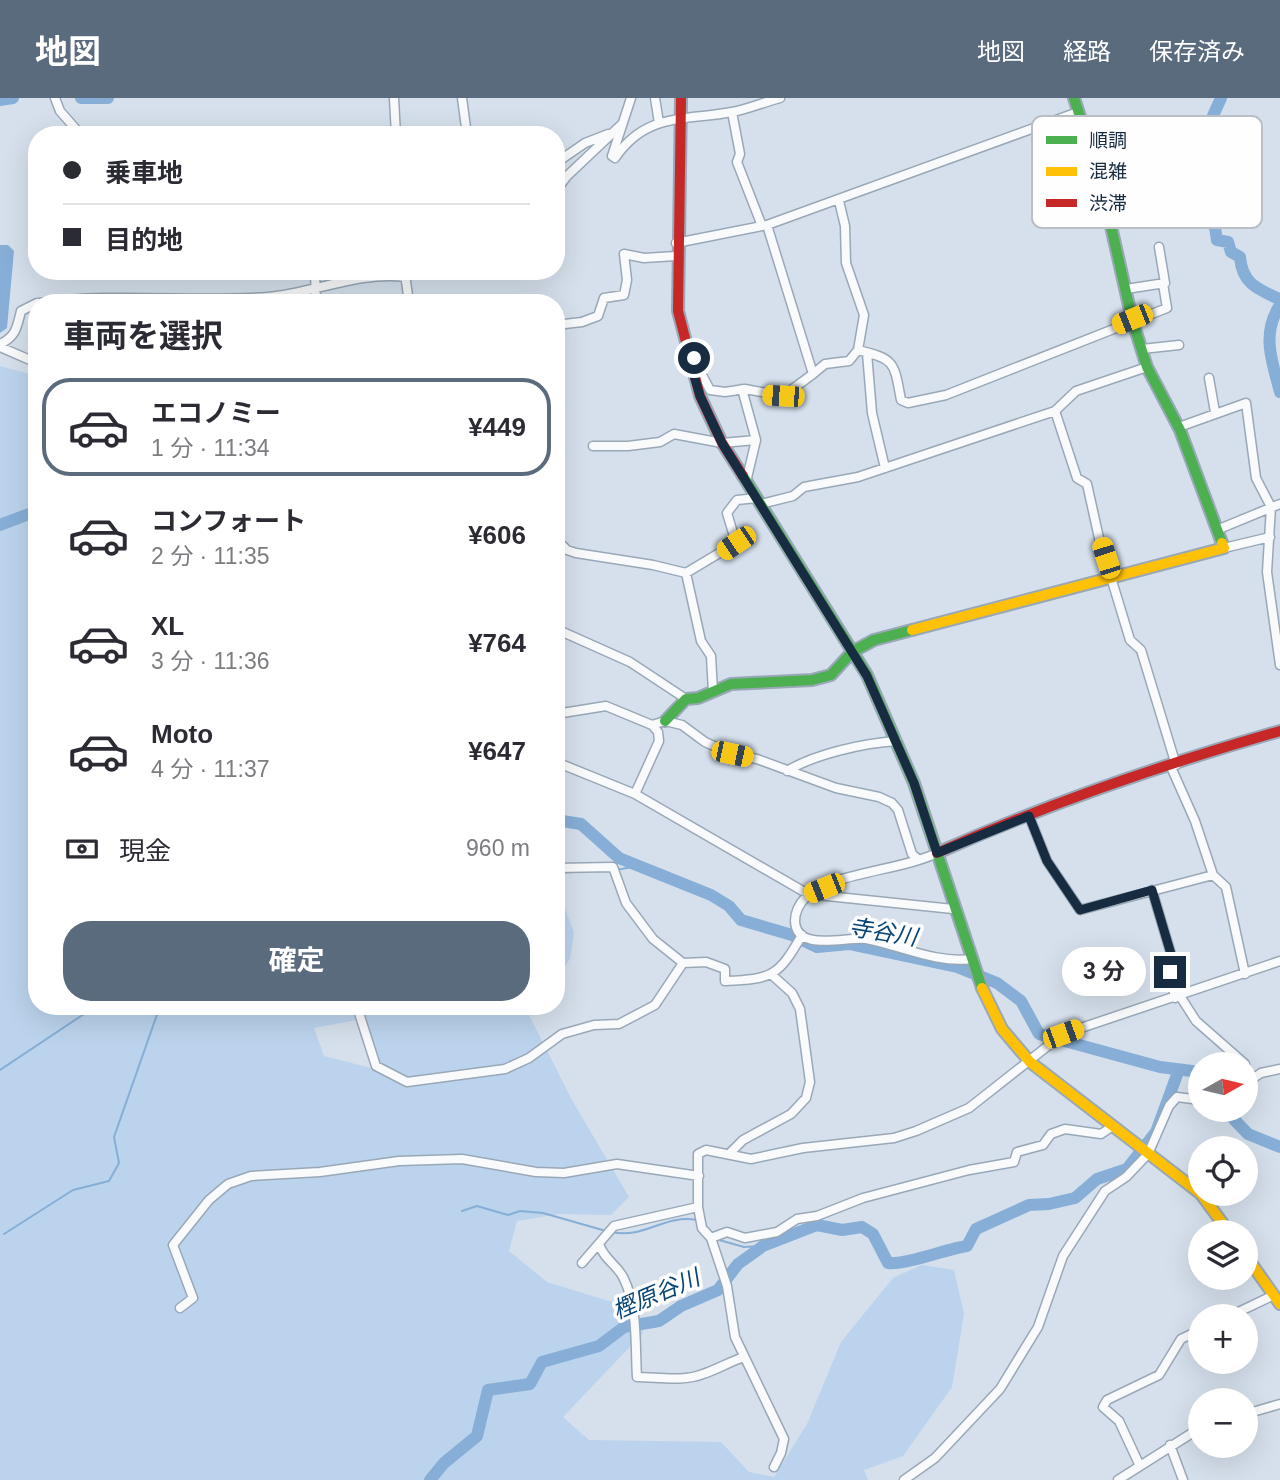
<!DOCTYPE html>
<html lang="ja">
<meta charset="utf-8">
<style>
body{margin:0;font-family:Helvetica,"Noto Sans JP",sans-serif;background:#f7f7f7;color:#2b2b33;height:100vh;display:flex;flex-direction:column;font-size:26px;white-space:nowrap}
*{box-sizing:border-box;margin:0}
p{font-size:23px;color:#7c7c81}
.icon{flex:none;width:38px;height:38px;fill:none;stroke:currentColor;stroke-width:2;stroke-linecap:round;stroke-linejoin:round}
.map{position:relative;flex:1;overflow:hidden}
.side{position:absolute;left:28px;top:196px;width:537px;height:721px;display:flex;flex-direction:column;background:#fff;border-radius:28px;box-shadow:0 7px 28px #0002}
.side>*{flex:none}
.hud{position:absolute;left:28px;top:28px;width:537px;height:154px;border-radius:28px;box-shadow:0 7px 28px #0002;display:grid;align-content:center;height:154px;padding:0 35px;background:#fff}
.needle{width:46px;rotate:82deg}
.fabs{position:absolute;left:1188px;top:954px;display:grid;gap:14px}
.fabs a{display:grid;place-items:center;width:70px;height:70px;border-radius:50%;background:#fff;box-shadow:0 7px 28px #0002;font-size:35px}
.end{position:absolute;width:32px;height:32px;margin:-16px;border:9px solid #172c41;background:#fff;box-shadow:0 0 0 4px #fff}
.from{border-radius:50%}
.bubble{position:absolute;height:49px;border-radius:24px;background:#fff;box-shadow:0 7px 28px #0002;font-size:23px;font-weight:700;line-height:49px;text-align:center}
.car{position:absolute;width:21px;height:42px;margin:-21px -10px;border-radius:9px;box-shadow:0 0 5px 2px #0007;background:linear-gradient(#f5c518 24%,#345 0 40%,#f5c518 0 76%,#345 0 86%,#f5c518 0)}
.hud b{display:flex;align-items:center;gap:24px;height:66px;font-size:26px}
.hud b+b{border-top:2px solid #e1e1e2}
.hud i{width:18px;height:18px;background:#2b2b33}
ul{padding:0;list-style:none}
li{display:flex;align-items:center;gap:21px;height:98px;margin:0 14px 10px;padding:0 21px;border:4px solid transparent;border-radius:28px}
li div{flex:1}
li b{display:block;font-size:26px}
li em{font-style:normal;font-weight:700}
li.on{border-color:#5a6b7d}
li>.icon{width:63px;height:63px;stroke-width:1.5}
h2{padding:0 35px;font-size:32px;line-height:84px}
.pay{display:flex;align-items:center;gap:18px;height:77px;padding:0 35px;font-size:26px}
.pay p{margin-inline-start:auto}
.button{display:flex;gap:14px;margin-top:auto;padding:14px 35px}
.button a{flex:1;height:80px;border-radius:28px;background:#5a6b7d;color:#fff;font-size:28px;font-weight:700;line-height:80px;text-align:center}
header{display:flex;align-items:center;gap:42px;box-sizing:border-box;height:98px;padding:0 35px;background:#5a6b7d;color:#fff}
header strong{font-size:33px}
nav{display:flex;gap:38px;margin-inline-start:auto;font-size:24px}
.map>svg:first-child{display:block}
.green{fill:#bbd3ec;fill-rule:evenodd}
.water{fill:#86aed6}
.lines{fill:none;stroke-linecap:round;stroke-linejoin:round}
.stream{stroke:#86aed6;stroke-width:2}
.river{stroke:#86aed6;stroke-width:12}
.street-casing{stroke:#99a8b7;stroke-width:11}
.fast-casing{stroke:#99a8b7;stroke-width:14}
.slow-casing{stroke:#99a8b7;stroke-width:14}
.jam-casing{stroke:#99a8b7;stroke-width:14}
.street{stroke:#f9fafc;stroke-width:8}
.fast{stroke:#4caf50;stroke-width:10}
.slow{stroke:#ffc107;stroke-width:10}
.jam{stroke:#c62828;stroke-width:10}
.route{stroke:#172c41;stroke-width:9}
.labels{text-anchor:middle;stroke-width:7;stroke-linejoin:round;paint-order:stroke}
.water-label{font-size:23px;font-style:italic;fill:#074576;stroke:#fefefe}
.key{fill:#fefefe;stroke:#b9bfc5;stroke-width:2}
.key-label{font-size:19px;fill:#172c41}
</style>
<header>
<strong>地図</strong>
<nav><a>地図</a><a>経路</a><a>保存済み</a></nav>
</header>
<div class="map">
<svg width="1280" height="1382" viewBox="0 0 1280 1382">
<rect width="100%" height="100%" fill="#d5e0ec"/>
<path class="green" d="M 0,268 L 37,278 L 37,908 L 535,908 L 529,917 L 572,1002 L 629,1099 L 611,1117 L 559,1116 L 517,1123 L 509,1153 L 547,1184 L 638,1212 L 643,1235 L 563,1319 L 589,1342 L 721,1344 L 749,1374 L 774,1379 L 807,1326 L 841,1244 L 893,1180 L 922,1167 L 954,1172 L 964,1216 L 952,1289 L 903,1358 L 864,1372 L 868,1382 L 0,1382 ZM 357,922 L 372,969 L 371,970 L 324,958 L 314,930 Z
M 557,791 L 574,834 L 570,861 L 557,879 Z"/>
<path class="water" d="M 0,147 L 8,147 L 14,153 L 7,230 L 0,235 Z"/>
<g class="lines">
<path class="stream" d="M 616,772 L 638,768
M 588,773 L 607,773
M 556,775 L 572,774
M 0,972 L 96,908
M 462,1113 L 477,1108 L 508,1117 L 520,1113 L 543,1115 L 606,1133
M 611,1134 C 646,1141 664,1116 697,1122
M 4,1136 L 73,1092 L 109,1083 L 119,1065 L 114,1039 L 160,908
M 719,1142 L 744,1149 L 763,1148"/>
<path class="river" d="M 81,0 L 108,0
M 1221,0 L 1208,29 L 1205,66 L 1217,142 L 1228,144 L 1231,154 L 1240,159 C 1242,185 1257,191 1279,201
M 0,2 L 13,0
M 1280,207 C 1261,236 1272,263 1280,294
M 0,427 L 37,413
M 556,722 L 581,726 L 619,760 L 711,797 L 729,808 L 741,822 L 792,837 L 817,849 L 849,846 L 957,869 L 997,885 L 1021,903 L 1039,936 L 1160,969 L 1192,973 L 1200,980
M 1225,1012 L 1248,1036 L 1280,1049
M 430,1382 L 444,1365 L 477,1338 L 488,1292 L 530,1286 L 542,1264 L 599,1248 L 624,1229 L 659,1223 L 681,1208 L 718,1192 L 738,1166 L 763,1148 L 817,1127 L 842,1132 L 862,1129 L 873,1136 L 888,1165 C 906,1167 946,1151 967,1148 L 976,1131 L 1029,1107 L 1049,1106 L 1075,1100 L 1097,1081 L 1127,1071 L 1156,1034 L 1178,974"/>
<g class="street-casing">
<path id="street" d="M 55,0 L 60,13 L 81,37
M 394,0 L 396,37
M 462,0 L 467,37
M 631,0 L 612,58 L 615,60 C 646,14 685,23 732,14 C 749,11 764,4 780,0
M 655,0 L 659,25
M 732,14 L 740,56 L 737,64 L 762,128
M 556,65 L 585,45 L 608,36
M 1101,84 L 1142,74 L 1149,115 L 1154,123
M 1145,88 L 1169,83
M 556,93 L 567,78 L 621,27
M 839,103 L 845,128 L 846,165 L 864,217 L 858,252
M 767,127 L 813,276 L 825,266 L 849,263 L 858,252 C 896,261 894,265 901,302 L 908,305 L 946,297 L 1167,210 L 1163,186
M 676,145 L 767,127 L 1078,14
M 315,173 L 316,205
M 405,176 L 409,205
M 1126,191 L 1165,185 L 1159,149
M 40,205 C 116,194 192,205 268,199 C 313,195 360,173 405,179
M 556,227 L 582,224 L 598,218 L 604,200 L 624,197 L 627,182 L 624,156 L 644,160 L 676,158
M 0,246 C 16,239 17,229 21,213 L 37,205
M 0,249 L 37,265
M 1142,251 L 1179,247
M 867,255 L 872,315 L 885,370
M 693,260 L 710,292 L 725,294 L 745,291 L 783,298 L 813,276
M 1209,280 L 1215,314
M 742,291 L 756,342 L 746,384
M 1055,313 L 1077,380 L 1087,386 L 1099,440 L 1130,542 L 1141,552 L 1176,667
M 1179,329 L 1246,305 L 1256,380 L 1271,409 L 1267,474 L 1280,567
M 593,348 L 628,348 L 660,344 L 674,336 L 722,345 L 756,342
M 761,406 L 793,398 L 804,389 L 858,379 L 1055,313 L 1076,293 L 1147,269
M 1219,431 L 1280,406
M 556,441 L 567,452 L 576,455 L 653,467 L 686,475 L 736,445 L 727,415 L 737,402 L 757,400
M 1224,450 L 1270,439
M 686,475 L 701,543 L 711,558 L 713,594
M 556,531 L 630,564 L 686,601
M 556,616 L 606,608 L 652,627 L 665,623 L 682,627 L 705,644 L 732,656 L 757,661 L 836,690 L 879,699 L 892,705 L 898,712 L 912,756 L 918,761
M 556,664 L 635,696 L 808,796 L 953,811
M 1171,669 L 1195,723 L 1213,777 L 1226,789 L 1245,876
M 787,673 C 815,656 864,645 897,643
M 635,696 L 659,643 L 658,634 L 652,627
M 1029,718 L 1047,763 L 1080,812 L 1213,777
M 937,755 C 903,772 831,775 806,799 C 799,806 795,813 795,823 C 796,855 847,838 866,841 C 898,847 938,866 971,861
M 556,770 L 613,769 L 626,805 L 653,841 L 683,865
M 1152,792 L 1171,856 L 1170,874 L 1175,900
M 1180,898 L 1196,923 L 1245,966
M 365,908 L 359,915 L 376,968 L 407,984 L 505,971 L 529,960 L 562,936 L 594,927 L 619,926 L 655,907 L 683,865 L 706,864 L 725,871 L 725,883 C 772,881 778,879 802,837
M 1246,985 L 1261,975 L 1280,971
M 729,1056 L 743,1042 L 791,1016 L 806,1000 L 810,984 L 800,911 L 792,895 L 772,877
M 698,1109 L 702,1130 L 711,1140 L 727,1188 L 735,1239 L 784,1341 L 781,1355 L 774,1369
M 711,1140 L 727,1134 L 745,1140 L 777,1134 L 797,1121 L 817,1118 L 863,1100 L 969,1072 L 1014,1064 L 1017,1054 L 1043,1047 L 1051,1036 L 1065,1031 L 1101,1036 L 1113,1028
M 599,1146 C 604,1162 618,1167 624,1181 C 638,1210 635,1247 637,1279 C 657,1279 684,1284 703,1276 C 718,1271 729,1264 744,1259
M 582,1165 L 614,1128 L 698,1109 L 698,1056 L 706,1052 L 751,1061 L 803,1050 L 894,1040 L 916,1033 L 969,1010 L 1063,936 L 1280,863
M 180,1210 L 193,1200 L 173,1147 L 209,1102 L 228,1086 L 251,1078 L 320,1074 L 399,1063 L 462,1061 L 536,1074 L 564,1075 L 617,1066 L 699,1078
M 1230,1218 L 1274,1197
M 1246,1316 L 1280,1306
M 1170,1347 L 1183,1382
M 1139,1366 L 1119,1323 L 1103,1309 L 1107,1302 L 1159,1277 L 1181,1241 L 1200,1232
M 904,1382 L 935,1360 L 1000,1291 L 1038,1229 L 1063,1158 L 1105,1093 L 1126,1079 L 1148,1056 L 1169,1008 L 1177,999 L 1200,1002
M 1118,1382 L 1200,1330"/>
</g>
<g class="fast-casing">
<path id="fast" d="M 1074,0 L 1101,84 L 1132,221 L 1147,269 L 1180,332 L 1222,445
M 743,378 L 867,577 L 914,685 L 982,890
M 665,623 L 686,601 L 698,600 L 731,586 L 812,582 L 831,577 L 852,554 L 874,542 L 912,532"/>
</g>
<g class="slow-casing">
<path id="slow" d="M 912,532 L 1224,450 L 1222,445
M 982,890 L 1002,931 L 1030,964 L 1201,1096 L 1229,1134
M 1246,1158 L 1280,1206"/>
</g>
<g class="jam-casing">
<path id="jam" d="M 681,0 L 678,213 L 700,298 L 722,345 L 743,378
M 937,755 C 1047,706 1164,666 1280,633"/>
</g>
<use href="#street" class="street"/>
<use href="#fast" class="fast"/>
<use href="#slow" class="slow"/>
<use href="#jam" class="jam"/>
</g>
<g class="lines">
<path class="route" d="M 694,260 L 688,257 L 700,298 L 722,345 L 867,578 L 914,685 L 937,755 L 1029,718 L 1047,763 L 1080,812 L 1152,792 L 1171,856 L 1170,874"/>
</g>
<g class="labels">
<g class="water-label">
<text transform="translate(883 834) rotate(9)" y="8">寺谷川</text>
<text transform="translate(656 1196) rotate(-23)" y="8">樫原谷川</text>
</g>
</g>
<rect x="1032" y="18" width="230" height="112" rx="10" class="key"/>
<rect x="1046" y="38" width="31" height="8" fill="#4caf50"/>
<rect x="1046" y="69" width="31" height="9" fill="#ffc107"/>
<rect x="1046" y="101" width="31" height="8" fill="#c62828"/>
<g class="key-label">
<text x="1089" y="49">順調</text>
<text x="1089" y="80">混雑</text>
<text x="1089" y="112">渋滞</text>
</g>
</svg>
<div class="fabs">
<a><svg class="needle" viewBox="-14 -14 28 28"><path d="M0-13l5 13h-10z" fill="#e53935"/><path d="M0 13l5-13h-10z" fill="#7c7c81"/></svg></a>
<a><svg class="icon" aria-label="locate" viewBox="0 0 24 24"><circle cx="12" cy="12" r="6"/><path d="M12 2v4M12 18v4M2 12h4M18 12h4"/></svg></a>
<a><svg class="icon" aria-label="layers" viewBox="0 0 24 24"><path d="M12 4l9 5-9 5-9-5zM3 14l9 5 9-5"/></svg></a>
<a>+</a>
<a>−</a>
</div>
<i class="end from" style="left:694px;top:260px"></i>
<i class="end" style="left:1170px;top:874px"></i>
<div class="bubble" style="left:1062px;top:849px;width:84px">3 分</div>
<i class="car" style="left:1132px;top:221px;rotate:248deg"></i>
<i class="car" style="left:783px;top:298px;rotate:273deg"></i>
<i class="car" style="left:736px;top:445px;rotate:236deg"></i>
<i class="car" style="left:1106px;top:460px;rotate:342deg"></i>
<i class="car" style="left:732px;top:656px;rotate:102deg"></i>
<i class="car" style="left:824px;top:790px;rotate:248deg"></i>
<i class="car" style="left:1063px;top:936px;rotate:70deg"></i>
<div class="hud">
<b><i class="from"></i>乗車地</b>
<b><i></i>目的地</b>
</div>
<section class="side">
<h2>車両を選択</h2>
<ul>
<li class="on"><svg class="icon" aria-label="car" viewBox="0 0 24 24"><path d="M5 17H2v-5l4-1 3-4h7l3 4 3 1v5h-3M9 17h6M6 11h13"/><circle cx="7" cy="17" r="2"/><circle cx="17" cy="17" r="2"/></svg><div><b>エコノミー</b><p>1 分 · 11:34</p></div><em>¥449</em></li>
<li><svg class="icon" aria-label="car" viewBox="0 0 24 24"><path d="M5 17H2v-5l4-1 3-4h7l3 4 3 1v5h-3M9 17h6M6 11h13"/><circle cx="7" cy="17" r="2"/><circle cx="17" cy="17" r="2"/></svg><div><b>コンフォート</b><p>2 分 · 11:35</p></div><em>¥606</em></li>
<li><svg class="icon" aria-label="car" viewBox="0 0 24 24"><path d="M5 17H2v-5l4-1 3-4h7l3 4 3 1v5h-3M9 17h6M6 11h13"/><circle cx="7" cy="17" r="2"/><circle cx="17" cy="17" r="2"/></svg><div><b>XL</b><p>3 分 · 11:36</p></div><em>¥764</em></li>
<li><svg class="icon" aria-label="car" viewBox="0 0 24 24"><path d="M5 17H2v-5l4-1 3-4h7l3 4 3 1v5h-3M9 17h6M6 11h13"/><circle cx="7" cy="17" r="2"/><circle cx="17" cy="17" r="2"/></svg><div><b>Moto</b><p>4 分 · 11:37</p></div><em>¥647</em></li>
</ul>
<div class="pay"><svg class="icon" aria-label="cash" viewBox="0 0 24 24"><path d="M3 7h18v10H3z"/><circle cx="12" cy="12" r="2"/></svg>現金<p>960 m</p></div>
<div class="button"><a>確定</a></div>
</section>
</div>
